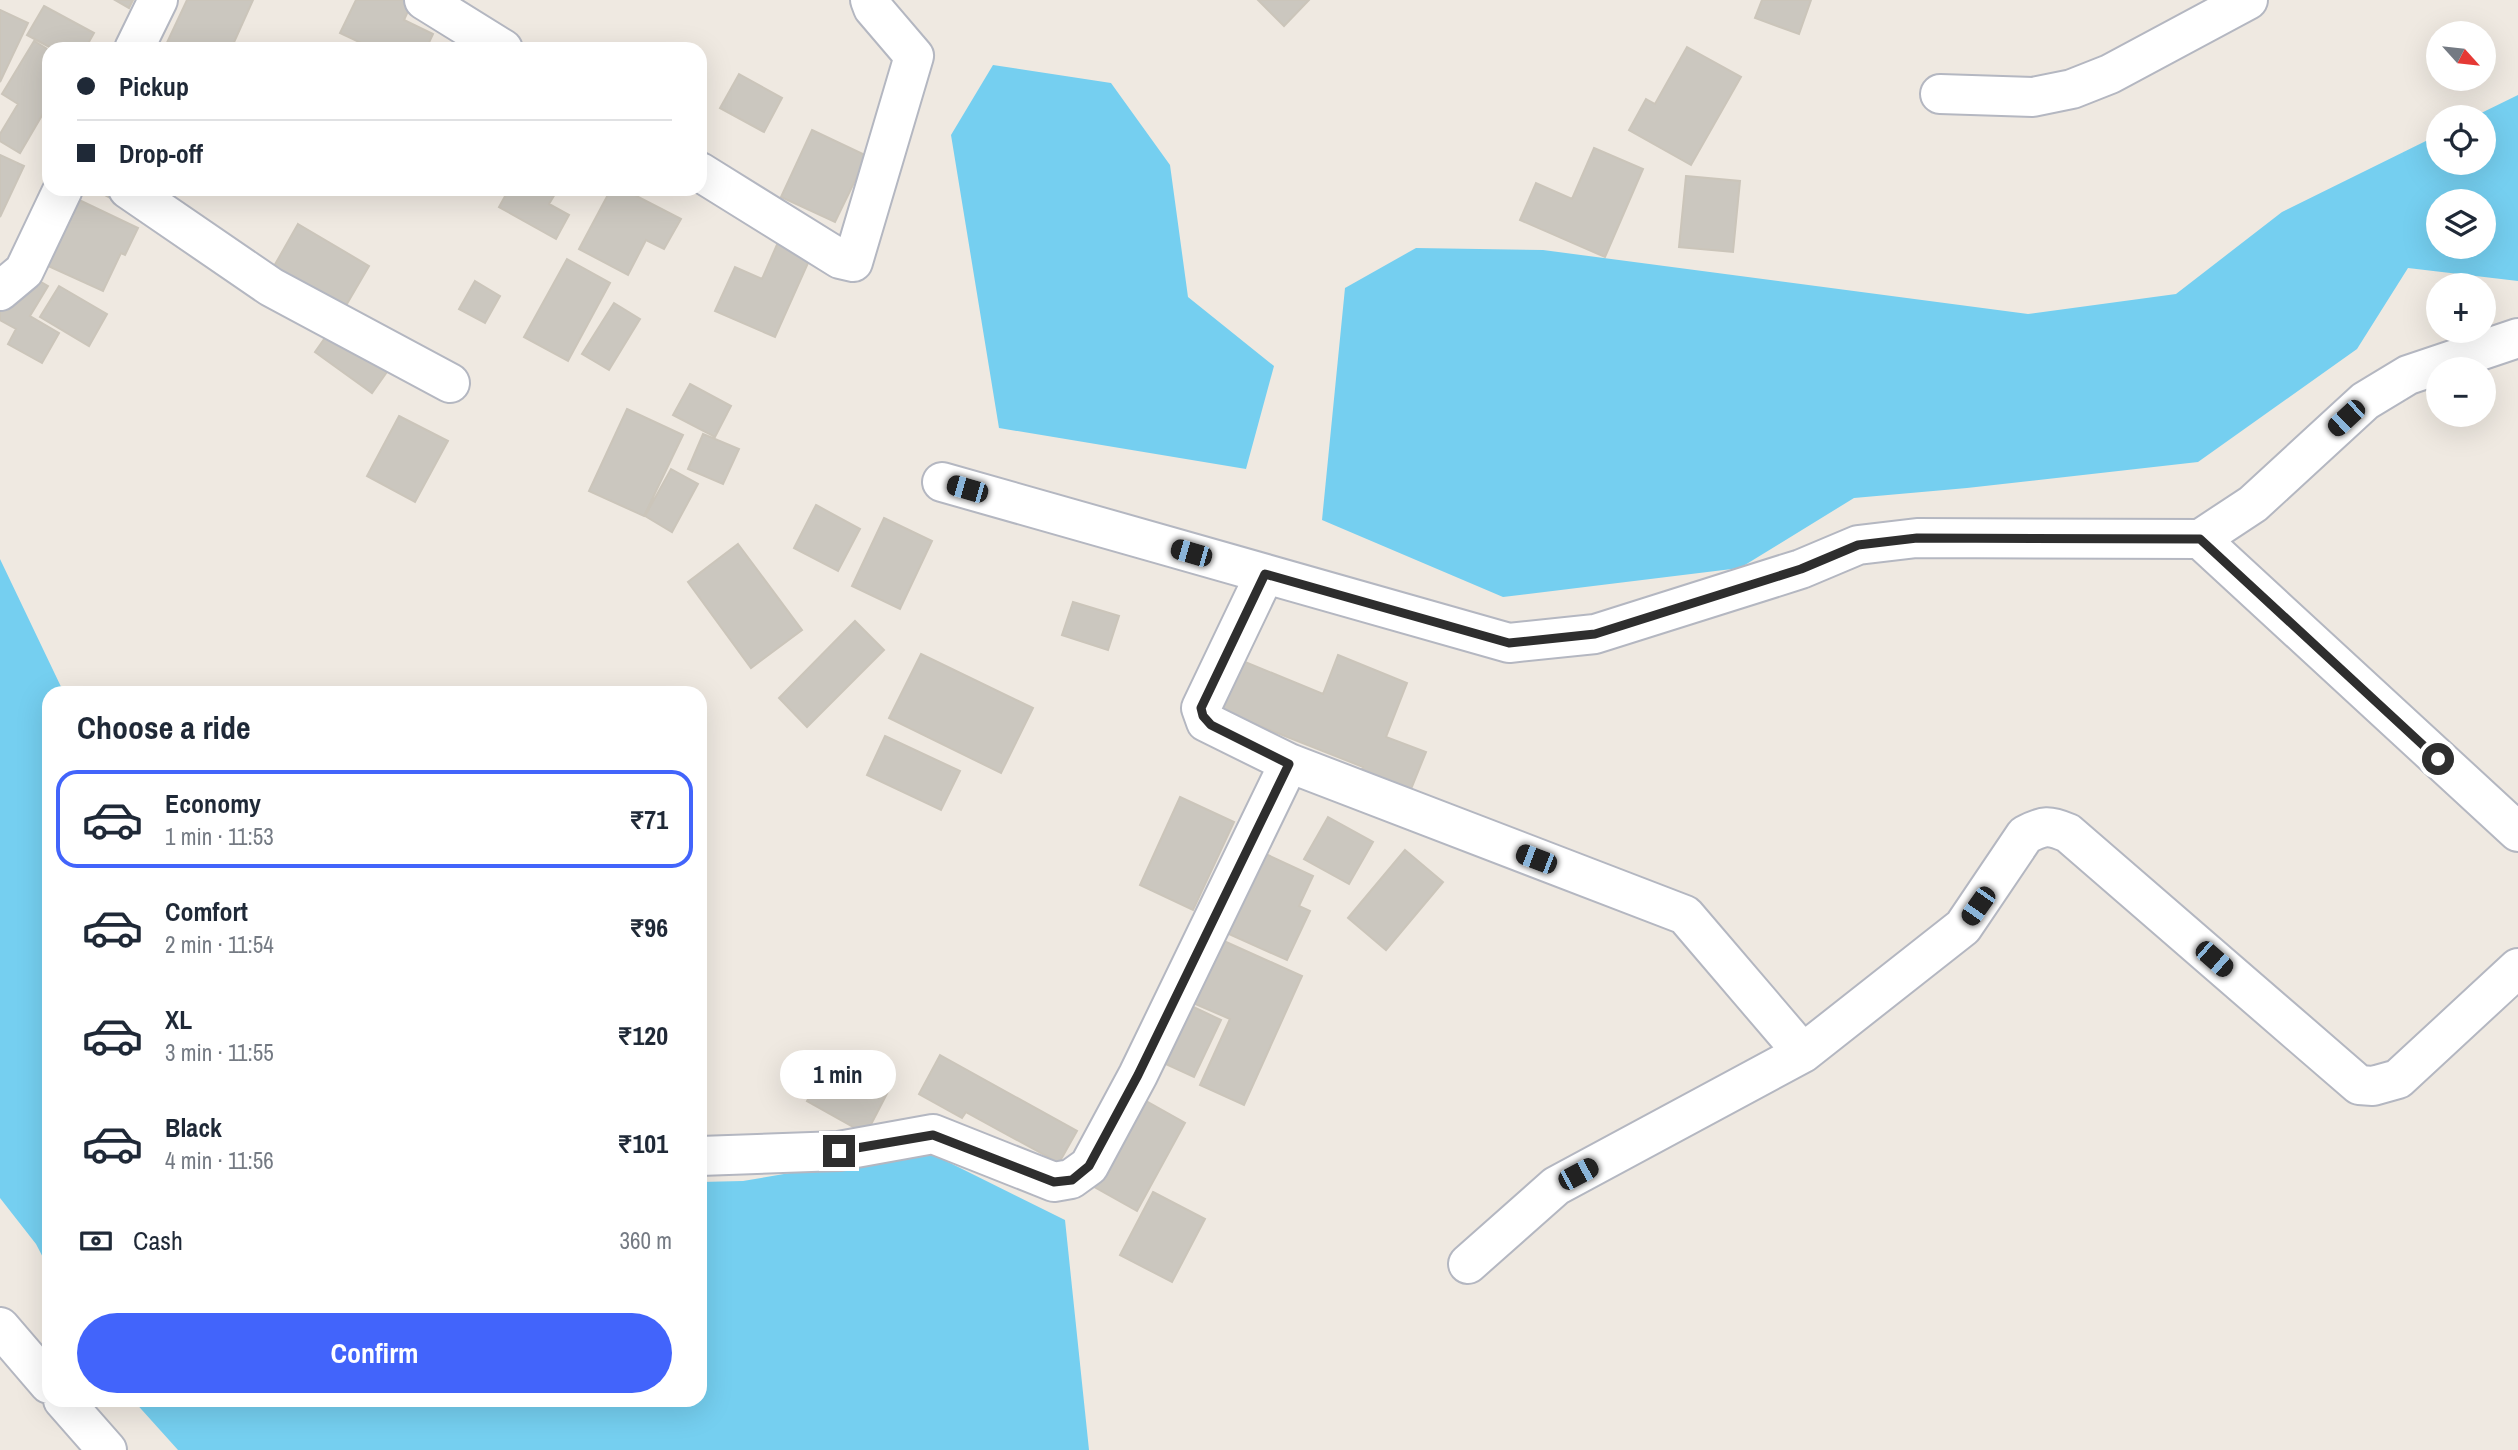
<!DOCTYPE html>
<meta charset="utf-8">
<style>
body{margin:0;font-family:"Archivo Narrow",sans-serif;background:#f2f2f3;color:#1f2937;height:100vh;display:flex;flex-direction:column;font-size:26px;white-space:nowrap}
*{box-sizing:border-box;margin:0}
p{font-size:23px;color:#747a83}
.icon{flex:none;width:38px;height:38px;fill:none;stroke:currentColor;stroke-width:2;stroke-linecap:round;stroke-linejoin:round}
.map{position:relative;flex:1;overflow:hidden}
.drawer{position:absolute;left:42px;top:686px;width:665px;height:721px;display:flex;flex-direction:column;background:#fff;border-radius:21px;box-shadow:0 7px 28px #0002}
.drawer>*{flex:none}
.top-card{position:absolute;left:42px;top:42px;width:665px;height:154px;border-radius:21px;box-shadow:0 7px 28px #0002;display:grid;align-content:center;height:154px;padding:0 35px;background:#fff}
.needle{width:46px;rotate:117deg}
.tools{position:absolute;left:2426px;top:21px;display:grid;gap:14px}
.tools a{display:grid;place-items:center;width:70px;height:70px;border-radius:50%;background:#fff;box-shadow:0 7px 28px #0002;font-size:35px}
.end{position:absolute;width:32px;height:32px;margin:-16px;border:9px solid #2e2e2e;background:#fff;box-shadow:0 0 0 4px #fff}
.from{border-radius:50%}
.bubble{position:absolute;height:49px;border-radius:24px;background:#fff;box-shadow:0 7px 28px #0002;font-size:23px;font-weight:700;line-height:49px;text-align:center}
.car{position:absolute;width:21px;height:42px;margin:-21px -10px;border-radius:9px;box-shadow:0 0 5px 2px #0007;background:linear-gradient(#222 24%,#8ab4d8 0 40%,#222 0 76%,#8ab4d8 0 86%,#222 0)}
.top-card b{display:flex;align-items:center;gap:24px;height:66px;font-size:26px}
.top-card b+b{border-top:2px solid #e0e1e3}
.top-card i{width:18px;height:18px;background:#1f2937}
ul{padding:0;list-style:none}
li{display:flex;align-items:center;gap:21px;height:98px;margin:0 14px 10px;padding:0 21px;border:4px solid transparent;border-radius:21px}
li div{flex:1}
li b{display:block;font-size:26px}
li em{font-style:normal;font-weight:700}
li.selected{border-color:#4264fb}
li>.icon{width:63px;height:63px;stroke-width:1.5}
h2{padding:0 35px;font-size:32px;line-height:84px}
.pay{display:flex;align-items:center;gap:18px;height:77px;padding:0 35px;font-size:26px}
.pay p{margin-inline-start:auto}
.action{display:flex;gap:14px;margin-top:auto;padding:14px 35px}
.action a{flex:1;height:80px;border-radius:42px;background:#4264fb;color:#fff;font-size:28px;font-weight:700;line-height:80px;text-align:center}
.map>svg:first-child{display:block}
.water{fill:#75cff0;fill-rule:evenodd}
.building{fill:#cbc7bf;stroke:#cbc5ba;stroke-width:2}
.lines{fill:none;stroke-linecap:round;stroke-linejoin:round}
.minor-casing{stroke:#b4b7c1;stroke-width:42}
.minor{stroke:#fff;stroke-width:38}
.route{stroke:#2e2e2e;stroke-width:9}
</style>
<div class="map">
<svg width="2518" height="1450" viewBox="0 0 2518 1450">
<rect width="100%" height="100%" fill="#efe9e1"/>
<path class="water" d="M 993,65 L 1111,83 L 1170,165 L 1188,297 L 1274,366 L 1246,469 L 999,428 L 951,135 Z
M 2518,95 L 2518,281 L 2408,268 L 2357,349 L 2198,462 L 1967,488 L 1854,498 L 1740,568 L 1503,597 L 1322,520 L 1345,288 L 1416,248 L 1543,250 L 2028,314 L 2176,294 L 2282,212 L 2438,135 L 2438,163 L 2483,163 L 2483,117 L 2473,117 ZM 2438,201 L 2483,201 L 2483,247 L 2438,247 Z
M 0,559 L 64,693 L 49,693 L 49,1269 L 36,1244 L 0,1198 Z
M 924,1150 L 1065,1220 L 1089,1450 L 178,1450 L 133,1400 L 700,1400 L 700,1182 L 743,1181 Z"/>
<path class="building" d="M 115,0 L 133,0 L 129,8 Z
M 187,0 L 253,0 L 231,49 L 164,49 Z
M 356,0 L 413,0 L 404,20 L 433,34 L 426,49 L 374,49 L 340,33 Z
M 1258,0 L 1309,0 L 1284,26 Z
M 1762,0 L 1811,0 L 1799,34 L 1755,18 Z
M 44,6 L 94,33 L 85,49 L 53,49 L 27,35 Z
M 0,10 L 28,23 L 0,82 Z
M 34,41 L 49,50 L 49,115 L 44,112 L 20,153 L 0,141 L 0,134 L 18,104 L 2,94 Z
M 1687,47 L 1741,77 L 1691,165 L 1629,130 L 1646,99 L 1655,104 Z
M 739,74 L 782,98 L 764,132 L 720,108 Z
M 812,130 L 867,156 L 835,222 L 781,197 Z
M 1594,148 L 1643,169 L 1605,257 L 1520,220 L 1536,183 L 1572,199 Z
M 0,155 L 24,166 L 0,217 Z
M 1686,176 L 1740,181 L 1733,252 L 1679,247 Z
M 94,189 L 132,189 L 123,205 Z
M 509,189 L 558,189 L 549,204 L 569,215 L 556,239 L 499,207 Z
M 611,189 L 623,189 L 681,219 L 664,249 L 646,240 L 628,275 L 579,249 Z
M 77,199 L 138,228 L 125,255 L 121,253 L 103,291 L 46,265 Z
M 298,224 L 369,266 L 344,309 L 273,268 Z
M 779,240 L 812,254 L 775,337 L 715,311 L 735,267 L 762,279 Z
M 567,259 L 610,283 L 568,361 L 524,337 Z
M 17,268 L 48,286 L 30,316 L 59,333 L 42,363 L 8,344 L 16,329 L 0,320 L 0,298 Z
M 475,281 L 500,296 L 485,323 L 459,309 Z
M 59,286 L 107,314 L 89,346 L 40,317 Z
M 614,303 L 640,319 L 609,370 L 582,354 Z
M 332,328 L 389,369 L 372,393 L 315,352 Z
M 690,384 L 731,406 L 715,437 L 673,415 Z
M 627,409 L 683,435 L 644,516 L 589,491 Z
M 399,416 L 448,441 L 415,502 L 367,476 Z
M 703,434 L 739,449 L 723,484 L 688,469 Z
M 671,469 L 698,484 L 672,532 L 645,516 Z
M 816,505 L 860,529 L 838,571 L 794,548 Z
M 884,518 L 932,541 L 900,609 L 852,586 Z
M 738,544 L 802,630 L 751,668 L 688,582 Z
M 1073,602 L 1119,616 L 1108,650 L 1062,635 Z
M 855,621 L 884,650 L 807,727 L 779,698 Z
M 921,654 L 1033,708 L 1001,773 L 889,718 Z
M 1338,655 L 1407,683 L 1386,737 L 1426,752 L 1407,799 L 1357,779 L 1363,767 L 1217,709 L 1238,659 L 1323,694 Z
M 885,736 L 960,771 L 941,810 L 867,775 Z
M 1180,797 L 1234,822 L 1193,910 L 1140,885 Z
M 1328,817 L 1373,842 L 1349,884 L 1304,859 Z
M 1257,850 L 1313,876 L 1299,906 L 1310,911 L 1287,960 L 1220,930 Z
M 1405,850 L 1443,882 L 1386,950 L 1348,918 Z
M 1215,937 L 1302,976 L 1244,1105 L 1200,1085 L 1230,1019 L 1186,1000 Z
M 1185,1003 L 1221,1020 L 1194,1077 L 1157,1060 Z
M 834,1053 L 892,1084 L 866,1134 L 807,1101 Z
M 940,1055 L 1077,1131 L 1059,1163 L 966,1112 L 962,1118 L 919,1094 Z
M 1139,1097 L 1185,1123 L 1137,1211 L 1091,1185 Z
M 1153,1192 L 1205,1219 L 1172,1282 L 1120,1255 Z"/>
<g class="lines">
<g class="minor-casing">
<path id="minor" d="M 424,0 L 503,49
M 134,49 L 158,0
M 1940,94 L 2033,97 L 2072,89 L 2110,74 L 2248,0
M 700,172 L 840,259 L 853,262 L 914,56 L 873,8 L 870,0
M 128,189 L 271,287 L 450,383
M 0,291 L 24,271 L 63,189
M 942,482 L 1509,643 L 1595,634 L 1801,569 L 1858,545 L 1917,538 L 2200,539 L 2253,504 L 2365,401 L 2408,375 L 2518,338
M 2200,539 L 2518,832
M 1265,574 L 1201,708 L 1206,722 L 1289,763 L 1685,915 L 1803,1053
M 700,1156 L 839,1151 L 933,1134 L 1054,1182 L 1071,1179 L 1089,1166 L 1138,1075 L 1289,763
M 1468,1264 L 1556,1186 L 1803,1053 L 1963,927 L 2025,835 C 2044,825 2049,825 2068,833 L 2359,1085 L 2373,1086 L 2398,1079 L 2518,968
M 0,1327 L 49,1384
M 63,1400 L 107,1450"/>
</g>
<use href="#minor" class="minor"/>
</g>
<g class="lines">
<path class="route" d="M 839,1151 L 933,1135 L 1054,1182 L 1072,1180 L 1089,1166 L 1138,1075 L 1289,764 L 1211,725 L 1203,716 L 1201,708 L 1265,574 L 1509,643 L 1595,634 L 1801,569 L 1858,545 L 1917,538 L 2200,539 L 2438,759"/>
</g>
</svg>
<div class="tools">
<a><svg class="needle" viewBox="-14 -14 28 28"><path d="M0-13l5 13h-10z" fill="#e53935"/><path d="M0 13l5-13h-10z" fill="#747a83"/></svg></a>
<a><svg class="icon" aria-label="locate" viewBox="0 0 24 24"><circle cx="12" cy="12" r="6"/><path d="M12 2v4M12 18v4M2 12h4M18 12h4"/></svg></a>
<a><svg class="icon" aria-label="layers" viewBox="0 0 24 24"><path d="M12 4l9 5-9 5-9-5zM3 14l9 5 9-5"/></svg></a>
<a>+</a>
<a>−</a>
</div>
<i class="end from" style="left:2438px;top:759px"></i>
<i class="end" style="left:839px;top:1151px"></i>
<div class="bubble" style="left:780px;top:1050px;width:116px">1 min</div>
<i class="car" style="left:2346px;top:418px;rotate:227deg"></i>
<i class="car" style="left:967px;top:489px;rotate:286deg"></i>
<i class="car" style="left:1191px;top:553px;rotate:286deg"></i>
<i class="car" style="left:1536px;top:859px;rotate:291deg"></i>
<i class="car" style="left:1978px;top:906px;rotate:215deg"></i>
<i class="car" style="left:2214px;top:959px;rotate:131deg"></i>
<i class="car" style="left:1578px;top:1174px;rotate:62deg"></i>
<div class="top-card">
<b><i class="from"></i>Pickup</b>
<b><i></i>Drop-off</b>
</div>
<section class="drawer">
<h2>Choose a ride</h2>
<ul>
<li class="selected"><svg class="icon" aria-label="car" viewBox="0 0 24 24"><path d="M5 17H2v-5l4-1 3-4h7l3 4 3 1v5h-3M9 17h6M6 11h13"/><circle cx="7" cy="17" r="2"/><circle cx="17" cy="17" r="2"/></svg><div><b>Economy</b><p>1 min · 11:53</p></div><em>₹71</em></li>
<li><svg class="icon" aria-label="car" viewBox="0 0 24 24"><path d="M5 17H2v-5l4-1 3-4h7l3 4 3 1v5h-3M9 17h6M6 11h13"/><circle cx="7" cy="17" r="2"/><circle cx="17" cy="17" r="2"/></svg><div><b>Comfort</b><p>2 min · 11:54</p></div><em>₹96</em></li>
<li><svg class="icon" aria-label="car" viewBox="0 0 24 24"><path d="M5 17H2v-5l4-1 3-4h7l3 4 3 1v5h-3M9 17h6M6 11h13"/><circle cx="7" cy="17" r="2"/><circle cx="17" cy="17" r="2"/></svg><div><b>XL</b><p>3 min · 11:55</p></div><em>₹120</em></li>
<li><svg class="icon" aria-label="car" viewBox="0 0 24 24"><path d="M5 17H2v-5l4-1 3-4h7l3 4 3 1v5h-3M9 17h6M6 11h13"/><circle cx="7" cy="17" r="2"/><circle cx="17" cy="17" r="2"/></svg><div><b>Black</b><p>4 min · 11:56</p></div><em>₹101</em></li>
</ul>
<div class="pay"><svg class="icon" aria-label="cash" viewBox="0 0 24 24"><path d="M3 7h18v10H3z"/><circle cx="12" cy="12" r="2"/></svg>Cash<p>360 m</p></div>
<div class="action"><a>Confirm</a></div>
</section>
</div>
